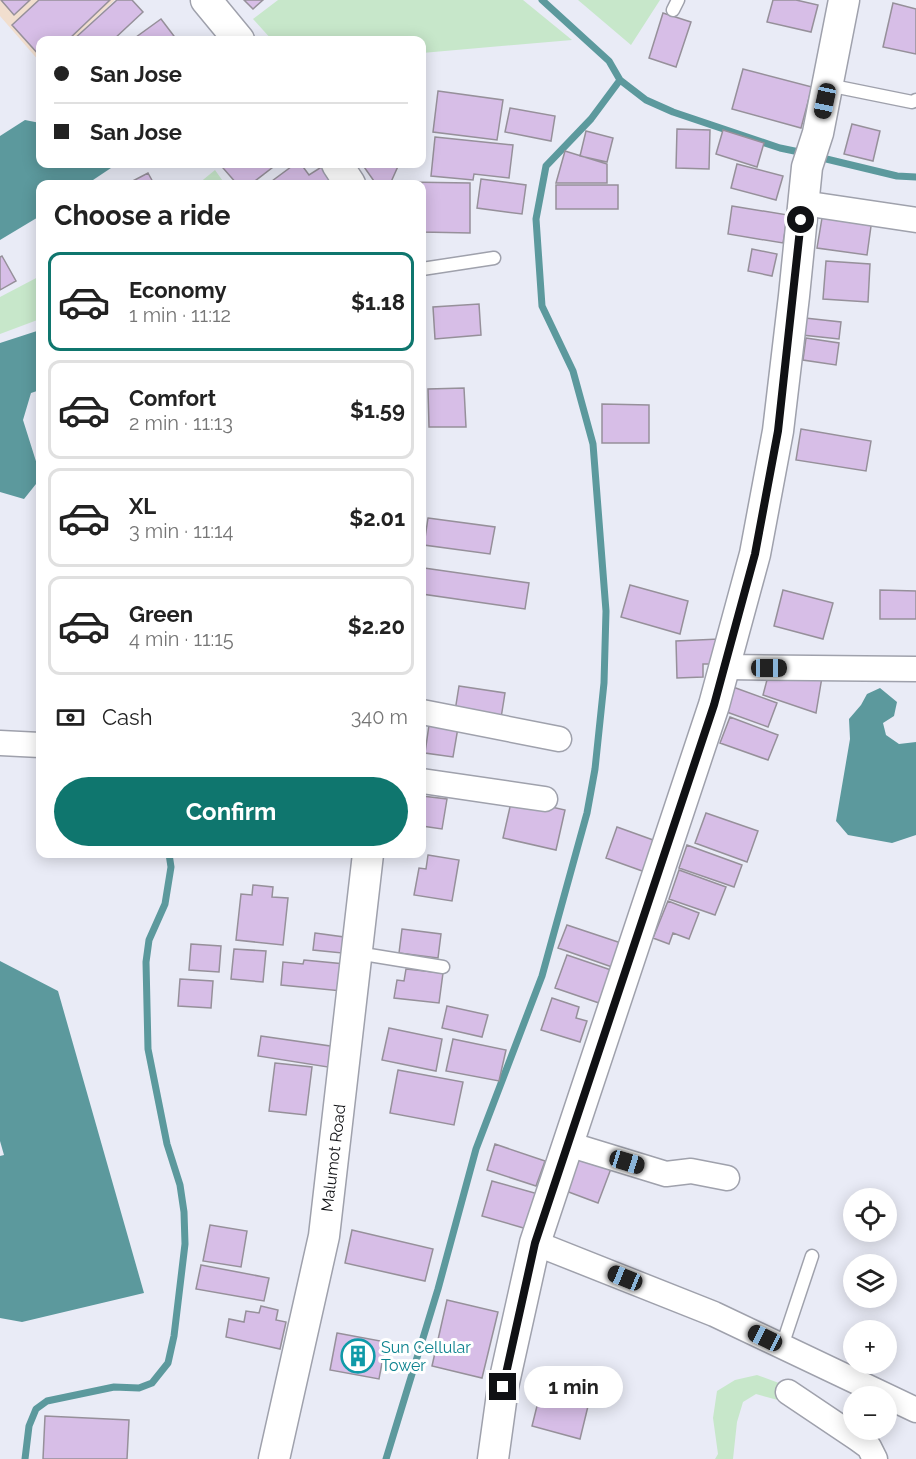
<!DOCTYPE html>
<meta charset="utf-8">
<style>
body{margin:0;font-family:Raleway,sans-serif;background:#f2f2f2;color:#222;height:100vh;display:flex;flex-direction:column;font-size:22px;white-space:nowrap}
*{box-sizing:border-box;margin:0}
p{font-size:20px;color:#767676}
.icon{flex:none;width:33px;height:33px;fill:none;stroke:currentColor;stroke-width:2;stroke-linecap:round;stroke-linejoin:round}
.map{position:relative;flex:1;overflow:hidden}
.details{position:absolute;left:36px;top:180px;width:390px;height:678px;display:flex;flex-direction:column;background:#fff;border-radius:12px;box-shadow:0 3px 15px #0003}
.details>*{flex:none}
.banner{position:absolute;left:36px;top:36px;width:390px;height:132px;border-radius:12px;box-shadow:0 3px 15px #0003;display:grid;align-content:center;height:132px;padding:0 18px;background:#fff}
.fabs{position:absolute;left:843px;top:1188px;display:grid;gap:12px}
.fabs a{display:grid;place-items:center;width:54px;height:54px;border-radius:50%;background:#fff;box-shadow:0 3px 15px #0003;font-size:30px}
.end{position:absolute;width:27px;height:27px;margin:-14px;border:8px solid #101114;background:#fff;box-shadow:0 0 0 3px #fff}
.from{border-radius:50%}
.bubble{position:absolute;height:42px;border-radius:21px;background:#fff;box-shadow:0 3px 15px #0003;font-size:20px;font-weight:700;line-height:42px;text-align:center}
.car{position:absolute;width:18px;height:36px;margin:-18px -9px;border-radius:8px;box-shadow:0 0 4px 2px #0007;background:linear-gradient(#222 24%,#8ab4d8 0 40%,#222 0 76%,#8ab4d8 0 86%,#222 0)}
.banner b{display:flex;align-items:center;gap:21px;height:57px;font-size:22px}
.banner b+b{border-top:2px solid #e0e0e0}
.banner i{width:15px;height:15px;background:#222}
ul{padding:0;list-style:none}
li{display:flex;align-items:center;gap:18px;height:99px;margin:0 12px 9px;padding:0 6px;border:3px solid #e0e0e0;border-radius:12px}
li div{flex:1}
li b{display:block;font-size:22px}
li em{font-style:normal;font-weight:700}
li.current{border-color:#0f766e}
li>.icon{width:54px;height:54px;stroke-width:1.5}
h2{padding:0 18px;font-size:27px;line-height:72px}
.pay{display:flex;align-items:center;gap:15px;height:66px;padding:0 18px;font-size:22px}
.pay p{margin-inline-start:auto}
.primary-button{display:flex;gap:12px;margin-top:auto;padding:12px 18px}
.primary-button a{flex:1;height:69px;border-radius:36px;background:#0f766e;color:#fff;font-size:24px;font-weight:700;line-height:69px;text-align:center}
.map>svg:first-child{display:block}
.medical{fill:#f1dece}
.green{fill:#c7e7ca}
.water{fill:#5c999d}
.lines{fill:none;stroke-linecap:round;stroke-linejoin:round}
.stream{stroke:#5c999d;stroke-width:7}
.building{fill:#d7bee7;stroke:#96909a;stroke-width:1.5}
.service-casing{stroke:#9fa1ac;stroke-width:15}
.minor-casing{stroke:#9fa1ac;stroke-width:27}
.tertiary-casing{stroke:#9fa1ac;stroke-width:33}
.service{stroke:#fff;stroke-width:12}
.minor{stroke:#fff;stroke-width:24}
.tertiary{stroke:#fff;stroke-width:30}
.route{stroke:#101114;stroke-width:8}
.labels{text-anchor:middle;stroke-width:6;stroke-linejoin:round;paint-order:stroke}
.street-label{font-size:16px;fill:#101114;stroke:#fff}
.culture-label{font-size:16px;fill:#0d838f;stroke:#fff;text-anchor:start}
</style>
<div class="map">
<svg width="916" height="1459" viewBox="0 0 916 1459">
<rect width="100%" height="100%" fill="#e9ebf6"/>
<path class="medical" d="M 0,0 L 115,0 L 72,40 L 40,40 L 40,62 L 0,16 Z"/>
<path class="green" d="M 278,0 L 523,0 L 572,40 L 422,53 L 422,40 L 272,40 L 253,19 Z
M 578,0 L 660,0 L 631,45 Z
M 215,170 L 225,184 L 198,184 Z
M 40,276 L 40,319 L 0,334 L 0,297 Z
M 757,1375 L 814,1396 L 804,1407 L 756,1394 L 743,1402 L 737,1422 L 733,1459 L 715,1459 L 718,1454 L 713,1418 L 717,1391 L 735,1380 Z"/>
<path class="water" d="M 25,120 L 40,123 L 40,164 L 117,164 L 87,184 L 40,184 L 40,216 L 0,240 L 0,136 Z
M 40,330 L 40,390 L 31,393 L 23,420 L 40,474 L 40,479 L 24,499 L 0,492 L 0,343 Z
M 880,688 L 897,702 L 894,716 L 883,723 L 886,735 L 899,744 L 916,742 L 916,835 L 892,843 L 848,835 L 836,821 L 850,739 L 849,719 L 861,705 L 867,694 Z
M 0,961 L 58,991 L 144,1293 L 22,1322 L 0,1318 L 0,1156 L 4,1155 L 0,1141 Z"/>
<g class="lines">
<path class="stream" d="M 542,0 L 609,61 L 620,80 L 646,100 L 673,112 L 780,148 L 804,153
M 818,157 L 897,176 L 916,177
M 25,1459 L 29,1426 L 36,1409 L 47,1401 L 114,1387 L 139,1388 L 152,1383 L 168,1363 L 174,1336 L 185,1244 L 184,1212 L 180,1185 L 167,1144 L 148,1049 L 146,962 L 149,940 L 165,904 L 171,867 L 169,854
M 386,1459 L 438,1289 L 476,1149 L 542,976 L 587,813 L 595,769 L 604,683 L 606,611 L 593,444 L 573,371 L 542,306 L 536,219 L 546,166 L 591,119 L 620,80"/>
</g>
<path class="building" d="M 1,0 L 30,0 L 14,15 Z
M 39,0 L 110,0 L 68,40 L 40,40 L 40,56 L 12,25 Z
M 117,0 L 132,0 L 143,12 L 113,40 L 73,40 Z
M 244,0 L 263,0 L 253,9 Z
M 773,0 L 796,0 L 818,5 L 811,32 L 767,22 Z
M 893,3 L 916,9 L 916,54 L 883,47 Z
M 663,13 L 691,22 L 676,67 L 649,58 Z
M 161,19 L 177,40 L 132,40 Z
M 743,69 L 812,87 L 801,128 L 732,109 Z
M 438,91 L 503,100 L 497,140 L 433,132 Z
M 510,108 L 555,116 L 551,141 L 505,132 Z
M 852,124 L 880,131 L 873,161 L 844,154 Z
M 677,129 L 710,130 L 709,169 L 676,168 Z
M 723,130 L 764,143 L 757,167 L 716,154 Z
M 586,131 L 613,138 L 607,162 L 580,156 Z
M 435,137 L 513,145 L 509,178 L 474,174 L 473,180 L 431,176 Z
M 565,151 L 607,164 L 607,183 L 556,183 Z
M 229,164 L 277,164 L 251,184 L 237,184 L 223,168 Z
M 295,164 L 301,164 L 309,175 L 323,166 L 335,183 L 331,184 L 268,184 Z
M 362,164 L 399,164 L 391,182 L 387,184 L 376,184 Z
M 737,164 L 783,176 L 776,200 L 731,188 Z
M 148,173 L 154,184 L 127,184 Z
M 481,179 L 526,185 L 522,214 L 477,208 Z
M 405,182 L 470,183 L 470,233 L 422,232 L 422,184 L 405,184 Z
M 556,185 L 618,185 L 618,209 L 556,209 Z
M 732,206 L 788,215 L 783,243 L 728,234 Z
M 823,212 L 872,219 L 867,255 L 817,248 Z
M 752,249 L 777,254 L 772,276 L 748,271 Z
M 2,256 L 16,281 L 0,290 L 0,257 Z
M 826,261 L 870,264 L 868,302 L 823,299 Z
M 479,304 L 481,335 L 435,339 L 433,307 Z
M 805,318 L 841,322 L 839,339 L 802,335 Z
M 806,338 L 839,343 L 836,365 L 803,360 Z
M 464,388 L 466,427 L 429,427 L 428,389 Z
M 602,404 L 649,405 L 649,443 L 602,443 Z
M 801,429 L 871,441 L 866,471 L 796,460 Z
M 428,518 L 495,527 L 490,554 L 424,545 Z
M 424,568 L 529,583 L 525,609 L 422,594 Z
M 630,585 L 688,601 L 680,634 L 621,617 Z
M 783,590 L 833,603 L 823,639 L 774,626 Z
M 880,590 L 916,591 L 916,619 L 880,619 Z
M 719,639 L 719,664 L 703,664 L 703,677 L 677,678 L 676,641 Z
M 768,676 L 822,677 L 816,713 L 763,695 Z
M 459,686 L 505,693 L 501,718 L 455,711 Z
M 733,687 L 777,703 L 768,727 L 724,711 Z
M 730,717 L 778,735 L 768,760 L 720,743 Z
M 430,718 L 459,722 L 453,757 L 425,753 Z
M 422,796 L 447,799 L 442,829 L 422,826 Z
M 512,798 L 565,810 L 556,850 L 503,838 Z
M 706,813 L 758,831 L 747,862 L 695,843 Z
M 617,827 L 656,841 L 645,872 L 606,858 Z
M 687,845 L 742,865 L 734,887 L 679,868 Z
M 428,855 L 459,860 L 452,901 L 414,895 L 419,868 L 426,869 Z
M 679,870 L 726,887 L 715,915 L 669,899 Z
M 253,885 L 273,887 L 272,897 L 288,898 L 283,945 L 236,940 L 241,894 L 252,895 Z
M 668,901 L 699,913 L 689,939 L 673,933 L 669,944 L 653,938 Z
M 567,925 L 621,943 L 612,967 L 558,948 Z
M 402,929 L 441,934 L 438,958 L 399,953 Z
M 315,933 L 344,937 L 342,953 L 313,950 Z
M 191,944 L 221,946 L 219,972 L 189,970 Z
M 234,949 L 266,951 L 263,982 L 231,979 Z
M 567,955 L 611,970 L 599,1003 L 555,988 Z
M 304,960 L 345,964 L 342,991 L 281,985 L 283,962 L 303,964 Z
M 406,969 L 443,973 L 439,1003 L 394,998 L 397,980 L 404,981 Z
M 180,979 L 213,981 L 211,1008 L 178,1006 Z
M 552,998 L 579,1007 L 576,1018 L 587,1021 L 580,1042 L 541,1030 Z
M 447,1006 L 488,1015 L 482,1037 L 442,1028 Z
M 389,1028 L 442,1039 L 436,1071 L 382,1060 Z
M 261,1036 L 337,1047 L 334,1068 L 258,1056 Z
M 453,1039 L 506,1050 L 499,1081 L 446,1071 Z
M 275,1063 L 312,1067 L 306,1115 L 269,1111 Z
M 398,1070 L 463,1082 L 454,1125 L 390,1113 Z
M 495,1144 L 545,1161 L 536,1186 L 487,1170 Z
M 579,1154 L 612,1166 L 598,1203 L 566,1191 Z
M 492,1181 L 538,1194 L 527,1229 L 482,1216 Z
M 210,1225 L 247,1231 L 241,1267 L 203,1261 Z
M 352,1230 L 433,1249 L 425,1281 L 345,1263 Z
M 201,1265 L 269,1278 L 264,1301 L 196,1289 Z
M 447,1300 L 498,1312 L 482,1378 L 432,1366 Z
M 261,1306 L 278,1310 L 276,1320 L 286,1322 L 280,1349 L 226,1337 L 229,1319 L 244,1322 L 246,1311 L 259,1313 Z
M 337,1333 L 386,1342 L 379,1379 L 330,1370 Z
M 542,1386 L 590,1398 L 580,1439 L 532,1426 Z
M 45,1416 L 129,1420 L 127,1459 L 43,1459 Z"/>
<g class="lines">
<g class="service-casing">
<path id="service" d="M 673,10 L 678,0
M 828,85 L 912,102 L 916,100
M 422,269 L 494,258
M 357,953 L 443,967
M 782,1346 L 812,1256"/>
</g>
<g class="minor-casing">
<path id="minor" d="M 803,203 L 916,220
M 726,667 L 916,669
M 422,712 L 559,739
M 0,743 L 40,745
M 422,781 L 545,799
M 568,1144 L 666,1174 L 691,1171 L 727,1178
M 535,1243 L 714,1314 L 916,1410
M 788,1392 L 858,1439 L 869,1447 L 875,1459"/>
</g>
<g class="tertiary-casing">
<path id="tertiary" d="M 206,0 L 239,40
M 337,164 L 350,184
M 274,1459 L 324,1236 L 368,854
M 493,1459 L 503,1387 L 535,1243 L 714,705 L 755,554 L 778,431 L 794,296 L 807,167 L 818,133 L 844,0"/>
</g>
<use href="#service" class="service"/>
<use href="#minor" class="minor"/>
<use href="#tertiary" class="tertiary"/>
</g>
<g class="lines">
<path class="route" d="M 503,1387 L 535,1243 L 714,705 L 755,554 L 778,431 L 801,220"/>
</g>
<defs>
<g id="building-ring" transform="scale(1.725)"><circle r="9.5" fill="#fff" stroke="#0f9aa8" stroke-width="1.5"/><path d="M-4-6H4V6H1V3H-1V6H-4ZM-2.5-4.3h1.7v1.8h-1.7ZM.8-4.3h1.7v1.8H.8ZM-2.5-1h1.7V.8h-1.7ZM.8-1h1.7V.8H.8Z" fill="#0f9aa8"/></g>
</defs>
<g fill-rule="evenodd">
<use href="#building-ring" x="358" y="1356"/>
</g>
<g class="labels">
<g class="street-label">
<text transform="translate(333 1158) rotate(-83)" y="6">Malumot Road</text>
</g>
<g class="culture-label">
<text x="381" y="1353">Sun Cellular<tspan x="381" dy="18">Tower</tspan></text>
</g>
</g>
</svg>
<div class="fabs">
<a><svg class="icon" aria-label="locate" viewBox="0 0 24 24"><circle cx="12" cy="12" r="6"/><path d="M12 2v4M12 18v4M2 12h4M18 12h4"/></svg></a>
<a><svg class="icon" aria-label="layers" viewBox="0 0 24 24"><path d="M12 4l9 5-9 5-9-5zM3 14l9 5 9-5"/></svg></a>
<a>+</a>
<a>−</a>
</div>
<i class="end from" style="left:801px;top:220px"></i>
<i class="end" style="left:503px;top:1387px"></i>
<div class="bubble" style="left:524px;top:1366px;width:99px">1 min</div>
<i class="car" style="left:825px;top:101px;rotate:192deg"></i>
<i class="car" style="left:769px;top:668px;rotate:90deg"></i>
<i class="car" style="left:627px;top:1162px;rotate:107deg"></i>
<i class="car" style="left:625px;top:1278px;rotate:292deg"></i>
<i class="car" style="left:765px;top:1338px;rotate:296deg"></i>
<div class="banner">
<b><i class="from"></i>San Jose</b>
<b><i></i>San Jose</b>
</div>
<section class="details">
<h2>Choose a ride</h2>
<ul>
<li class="current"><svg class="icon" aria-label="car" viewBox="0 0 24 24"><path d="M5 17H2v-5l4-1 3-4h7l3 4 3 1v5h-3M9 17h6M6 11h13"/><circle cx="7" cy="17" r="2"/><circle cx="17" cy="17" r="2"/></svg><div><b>Economy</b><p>1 min · 11:12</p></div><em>$1.18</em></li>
<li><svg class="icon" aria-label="car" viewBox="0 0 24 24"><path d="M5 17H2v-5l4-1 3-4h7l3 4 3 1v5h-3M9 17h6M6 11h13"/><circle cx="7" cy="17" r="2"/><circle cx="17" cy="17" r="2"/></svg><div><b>Comfort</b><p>2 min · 11:13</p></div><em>$1.59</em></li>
<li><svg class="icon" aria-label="car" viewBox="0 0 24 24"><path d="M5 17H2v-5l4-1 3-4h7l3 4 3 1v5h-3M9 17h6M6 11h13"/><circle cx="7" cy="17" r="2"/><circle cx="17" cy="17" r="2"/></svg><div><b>XL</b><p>3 min · 11:14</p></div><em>$2.01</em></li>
<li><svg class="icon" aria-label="car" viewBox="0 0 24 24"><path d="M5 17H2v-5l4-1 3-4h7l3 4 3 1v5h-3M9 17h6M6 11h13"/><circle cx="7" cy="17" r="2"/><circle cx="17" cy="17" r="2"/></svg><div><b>Green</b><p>4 min · 11:15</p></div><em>$2.20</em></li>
</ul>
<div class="pay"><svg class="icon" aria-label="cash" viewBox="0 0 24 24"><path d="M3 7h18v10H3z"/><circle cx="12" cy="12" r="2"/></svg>Cash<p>340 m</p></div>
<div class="primary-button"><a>Confirm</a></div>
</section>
</div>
